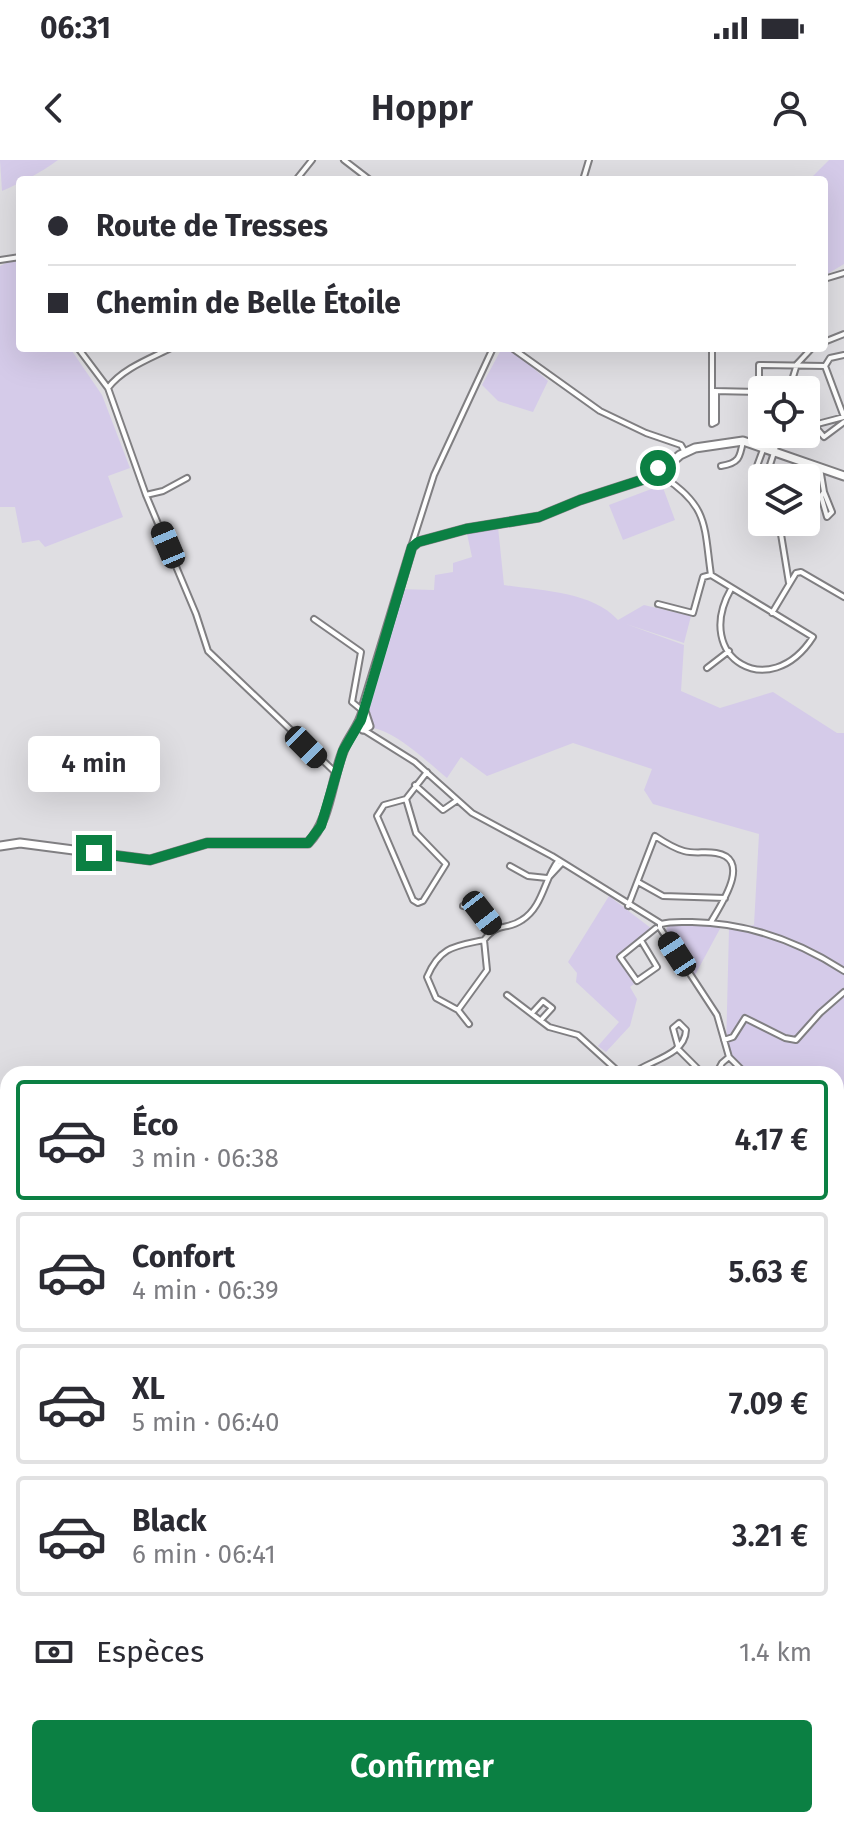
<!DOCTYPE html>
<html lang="fr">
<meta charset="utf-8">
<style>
body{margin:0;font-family:"Fira Sans",sans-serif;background:#f7f7f7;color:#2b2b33;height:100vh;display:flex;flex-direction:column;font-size:30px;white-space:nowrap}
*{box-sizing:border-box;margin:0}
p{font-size:26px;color:#7c7c81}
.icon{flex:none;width:44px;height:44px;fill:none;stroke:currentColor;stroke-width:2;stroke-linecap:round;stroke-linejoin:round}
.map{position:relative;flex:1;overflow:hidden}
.sheet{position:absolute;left:0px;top:906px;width:844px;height:762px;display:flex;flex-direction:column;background:#fff;border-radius:24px 24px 0 0;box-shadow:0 8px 32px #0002}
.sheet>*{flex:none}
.banner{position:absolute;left:16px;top:16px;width:812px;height:176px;border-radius:8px;box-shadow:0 8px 32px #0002;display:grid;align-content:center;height:176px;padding:0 32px;background:#fff}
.tools{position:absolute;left:748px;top:216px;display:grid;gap:16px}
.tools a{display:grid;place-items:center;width:72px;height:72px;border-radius:8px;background:#fff;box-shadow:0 8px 32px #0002;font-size:40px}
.end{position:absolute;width:36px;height:36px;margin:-18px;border:10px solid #0b8043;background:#fff;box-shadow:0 0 0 4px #fff}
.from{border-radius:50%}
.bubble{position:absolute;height:56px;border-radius:8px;background:#fff;box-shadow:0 8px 32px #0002;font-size:26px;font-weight:600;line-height:56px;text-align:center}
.car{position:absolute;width:24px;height:48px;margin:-24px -12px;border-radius:10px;box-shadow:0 0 6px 2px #0007;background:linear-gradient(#222 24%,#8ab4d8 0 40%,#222 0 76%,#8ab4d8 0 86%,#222 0)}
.banner b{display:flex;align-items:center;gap:28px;height:76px;font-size:30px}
.banner b+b{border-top:2px solid #e1e1e2}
.banner i{width:20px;height:20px;background:#2b2b33}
ul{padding:14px 0 0;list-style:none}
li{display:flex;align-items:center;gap:24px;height:120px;margin:0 16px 12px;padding:0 16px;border:4px solid #e1e1e2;border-radius:8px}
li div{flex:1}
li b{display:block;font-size:30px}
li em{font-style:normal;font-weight:600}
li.on{border-color:#0b8043}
li>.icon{width:72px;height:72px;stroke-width:1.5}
.pay{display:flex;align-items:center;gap:20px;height:88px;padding:0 32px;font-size:30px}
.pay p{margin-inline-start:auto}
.primary-button{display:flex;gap:16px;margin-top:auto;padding:16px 32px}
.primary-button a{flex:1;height:92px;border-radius:8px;background:#0b8043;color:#fff;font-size:32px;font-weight:600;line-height:92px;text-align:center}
.status{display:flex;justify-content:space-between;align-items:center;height:56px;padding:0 40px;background:#fff;direction:ltr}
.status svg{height:22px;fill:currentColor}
header{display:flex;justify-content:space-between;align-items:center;height:104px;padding:0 32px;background:#fff;font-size:36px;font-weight:600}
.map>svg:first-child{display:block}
.green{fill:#d5cbe9}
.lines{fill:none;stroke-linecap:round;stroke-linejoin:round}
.stream{stroke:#ab9fc1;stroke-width:2}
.street-casing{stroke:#807f82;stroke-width:8}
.secondary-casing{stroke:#807f82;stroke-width:11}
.street{stroke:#fff;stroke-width:4}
.secondary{stroke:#fff;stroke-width:7}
.route{stroke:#0b8043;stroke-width:10}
</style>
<div class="status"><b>06:31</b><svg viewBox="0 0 49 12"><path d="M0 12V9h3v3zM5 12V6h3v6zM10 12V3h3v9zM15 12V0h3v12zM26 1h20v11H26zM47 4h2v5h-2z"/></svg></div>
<header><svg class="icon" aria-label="back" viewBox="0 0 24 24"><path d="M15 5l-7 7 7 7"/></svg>Hoppr<svg class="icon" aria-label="person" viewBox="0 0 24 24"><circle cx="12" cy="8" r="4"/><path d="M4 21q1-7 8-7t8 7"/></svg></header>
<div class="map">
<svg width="844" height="1667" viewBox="0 0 844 1667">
<rect width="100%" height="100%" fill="#dfdee2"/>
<path class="green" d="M 0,0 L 58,0 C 39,14 22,22 2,31 Z
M 829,0 L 844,0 L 844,104 L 824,116 L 824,20 L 809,20 Z
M 10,101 L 20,101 L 20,188 L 70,188 L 102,235 L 130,308 L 108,316 L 123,357 L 45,387 L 39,380 L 22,383 L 15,347 L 0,347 L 0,106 Z
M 502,188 L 514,191 L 548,221 L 533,252 L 498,241 L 482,225 Z
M 662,325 L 675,360 L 623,380 L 609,345 Z
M 498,367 L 504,425 C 541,431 591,431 618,460 L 644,445 L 691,456 L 684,483 L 626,464 L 684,485 L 681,531 L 720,548 L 773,532 L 837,573 L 844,573 L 844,1030 L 836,1014 L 836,914 L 746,914 L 726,890 L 729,769 L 754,765 L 759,674 L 653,644 L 644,630 L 652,609 L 573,583 L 487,616 L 461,597 L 447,618 C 430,604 389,565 367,568 L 363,548 L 398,429 L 434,430 L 435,415 L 453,412 L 453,403 L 472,397 L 466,369 Z
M 609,736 L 652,769 L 618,796 L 634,824 L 630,827 L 637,839 L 630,866 L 606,892 L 598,886 L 619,862 L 576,822 L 577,813 L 568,802 Z
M 668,765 L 722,765 L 695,815 L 666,770 Z
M 836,1442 L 844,1442 L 844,1534 L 836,1533 Z
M 836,1603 L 844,1606 L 844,1667 L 462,1667 L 471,1660 L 836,1660 Z
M 210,1660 L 387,1660 L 399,1667 L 212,1667 Z"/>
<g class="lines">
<path class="stream" d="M 351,1660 L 369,1667
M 623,1660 L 628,1667"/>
<g class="street-casing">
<path id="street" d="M 344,0 L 370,20
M 296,20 L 312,0
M 583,20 L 589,0
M 0,100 L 20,97
M 824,119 L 844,113
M 824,182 L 844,174
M 78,188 L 108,228 L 146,335 L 196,454 L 208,491 L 336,613
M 512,188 L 600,251 L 646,273 L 681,285 L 685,292
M 712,188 L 712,264 L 716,262 L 716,232
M 825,206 L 830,198 L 844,195
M 108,228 C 122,209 149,199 171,188
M 789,230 L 797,204 L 812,188
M 714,231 L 759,232 L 759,205 L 825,206 L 844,257
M 814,265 L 824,277 L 844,262
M 806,267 L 844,257
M 764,287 L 757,306 L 764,312 L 769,308 L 780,274
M 721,306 C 739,303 740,298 743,281
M 820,308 L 824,332 L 821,336 L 827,357 L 832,352 L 824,332
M 146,335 L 163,331 L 187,318
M 779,362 L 789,423
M 412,384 L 434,315 L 493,188
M 711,415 L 813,477 C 770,544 692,498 731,429
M 658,444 L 693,453 L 703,417 L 711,415 C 704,367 709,347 665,318
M 772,453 L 796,413 L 801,412 L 844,437
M 314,459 L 361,492 L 352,542 L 363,551
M 707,508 L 729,491
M 364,570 L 415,602 L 472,653 L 552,696 L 660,763 L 660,768 L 717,855 L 729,897 L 746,914
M 415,625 L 443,650 L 456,641
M 406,639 L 416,673 L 446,704 L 423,741 L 418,743 L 413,740 L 377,656 L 384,645 L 406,639 L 427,612
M 510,706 L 528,716 L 547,718
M 549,717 L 562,703
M 638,722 L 663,736 L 725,738
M 463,746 L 481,748 L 494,768
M 628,746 L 655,676 C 664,682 673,688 684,691 C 695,694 705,691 716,693 C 753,699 720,746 711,762
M 661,764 C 671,761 682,762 692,762 C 747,763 798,781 844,811
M 484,780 L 487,810 L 458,850 L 436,838 L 427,817 C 440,786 456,786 484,780 C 499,761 506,771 522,760 C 543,747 544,719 558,701
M 642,782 L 657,807 L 637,821 L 620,797 L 656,768
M 507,835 L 549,867 L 578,875 L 621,914
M 458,850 L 469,864
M 532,853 L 543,841 L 552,848 L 541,860
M 724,880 L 733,877 L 745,858 L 785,878 L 796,880 L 820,853 L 844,832
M 677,888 L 703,914
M 632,914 C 649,900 685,896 686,870 L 679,863 L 673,868 L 678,886
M 716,914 L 722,903 L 729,897
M 836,999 L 844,992
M 836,1014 L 844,1030
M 836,1073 L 844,1068
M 836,1092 L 844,1098
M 836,1266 L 844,1269
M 836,1336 L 839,1366 L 844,1375
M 836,1419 L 844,1422
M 836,1439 L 844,1438
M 0,1543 L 8,1546
M 207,1660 L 209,1667"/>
</g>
<g class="secondary-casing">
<path id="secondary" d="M654 314a6 6 0 1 1 12 0a6 6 0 1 1-12 0Z
M 664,309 L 680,295 L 695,288 L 743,281 L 844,316
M 359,564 L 363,569 L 369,566 L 363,548 L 412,387 L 418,382 L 466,369 L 539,357 L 580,340 L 654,316
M 0,686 L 20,683 L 150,700 L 207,683 L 308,683 C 331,660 331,619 344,589 C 350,575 360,565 363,551"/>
</g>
<use href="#street" class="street"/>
<use href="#secondary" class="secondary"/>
</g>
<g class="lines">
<path class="route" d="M 94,693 L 150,700 L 207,683 L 308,683 L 321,666 L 343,591 L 361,560 L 412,387 L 418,382 L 466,369 L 539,357 L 580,340 L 654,316 L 658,308"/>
</g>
</svg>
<div class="tools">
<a><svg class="icon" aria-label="locate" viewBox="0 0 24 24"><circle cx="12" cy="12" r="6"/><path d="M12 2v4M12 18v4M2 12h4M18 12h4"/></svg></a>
<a><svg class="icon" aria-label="layers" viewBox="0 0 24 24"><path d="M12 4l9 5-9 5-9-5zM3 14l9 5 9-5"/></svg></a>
</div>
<i class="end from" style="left:658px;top:308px"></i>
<i class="end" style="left:94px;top:693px"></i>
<div class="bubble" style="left:28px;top:576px;width:132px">4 min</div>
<i class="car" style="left:168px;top:385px;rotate:337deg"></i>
<i class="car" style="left:306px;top:587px;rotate:135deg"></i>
<i class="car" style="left:482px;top:753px;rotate:142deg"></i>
<i class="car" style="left:677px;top:794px;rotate:327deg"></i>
<div class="banner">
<b><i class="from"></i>Route de Tresses</b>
<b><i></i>Chemin de Belle Étoile</b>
</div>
<section class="sheet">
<ul>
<li class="on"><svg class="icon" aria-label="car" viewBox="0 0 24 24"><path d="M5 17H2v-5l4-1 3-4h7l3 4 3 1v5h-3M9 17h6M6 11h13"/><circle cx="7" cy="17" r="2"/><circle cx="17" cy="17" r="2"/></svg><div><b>Éco</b><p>3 min · 06:38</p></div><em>4.17 €</em></li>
<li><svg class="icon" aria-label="car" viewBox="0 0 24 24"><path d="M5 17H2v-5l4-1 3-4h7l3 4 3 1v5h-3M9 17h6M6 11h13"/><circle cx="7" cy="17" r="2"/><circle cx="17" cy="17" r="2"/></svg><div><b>Confort</b><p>4 min · 06:39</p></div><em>5.63 €</em></li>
<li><svg class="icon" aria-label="car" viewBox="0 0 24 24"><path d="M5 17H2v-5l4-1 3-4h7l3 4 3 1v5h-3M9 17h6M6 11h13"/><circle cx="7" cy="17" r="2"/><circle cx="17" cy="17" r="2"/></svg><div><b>XL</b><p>5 min · 06:40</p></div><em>7.09 €</em></li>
<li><svg class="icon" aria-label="car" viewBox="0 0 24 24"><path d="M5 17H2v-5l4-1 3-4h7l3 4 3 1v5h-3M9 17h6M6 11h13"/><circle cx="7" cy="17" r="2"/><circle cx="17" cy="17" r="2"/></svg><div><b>Black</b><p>6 min · 06:41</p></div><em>3.21 €</em></li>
</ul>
<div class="pay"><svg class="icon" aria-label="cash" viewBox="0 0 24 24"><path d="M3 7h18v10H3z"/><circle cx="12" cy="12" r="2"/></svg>Espèces<p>1.4 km</p></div>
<div class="primary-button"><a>Confirmer</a></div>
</section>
</div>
